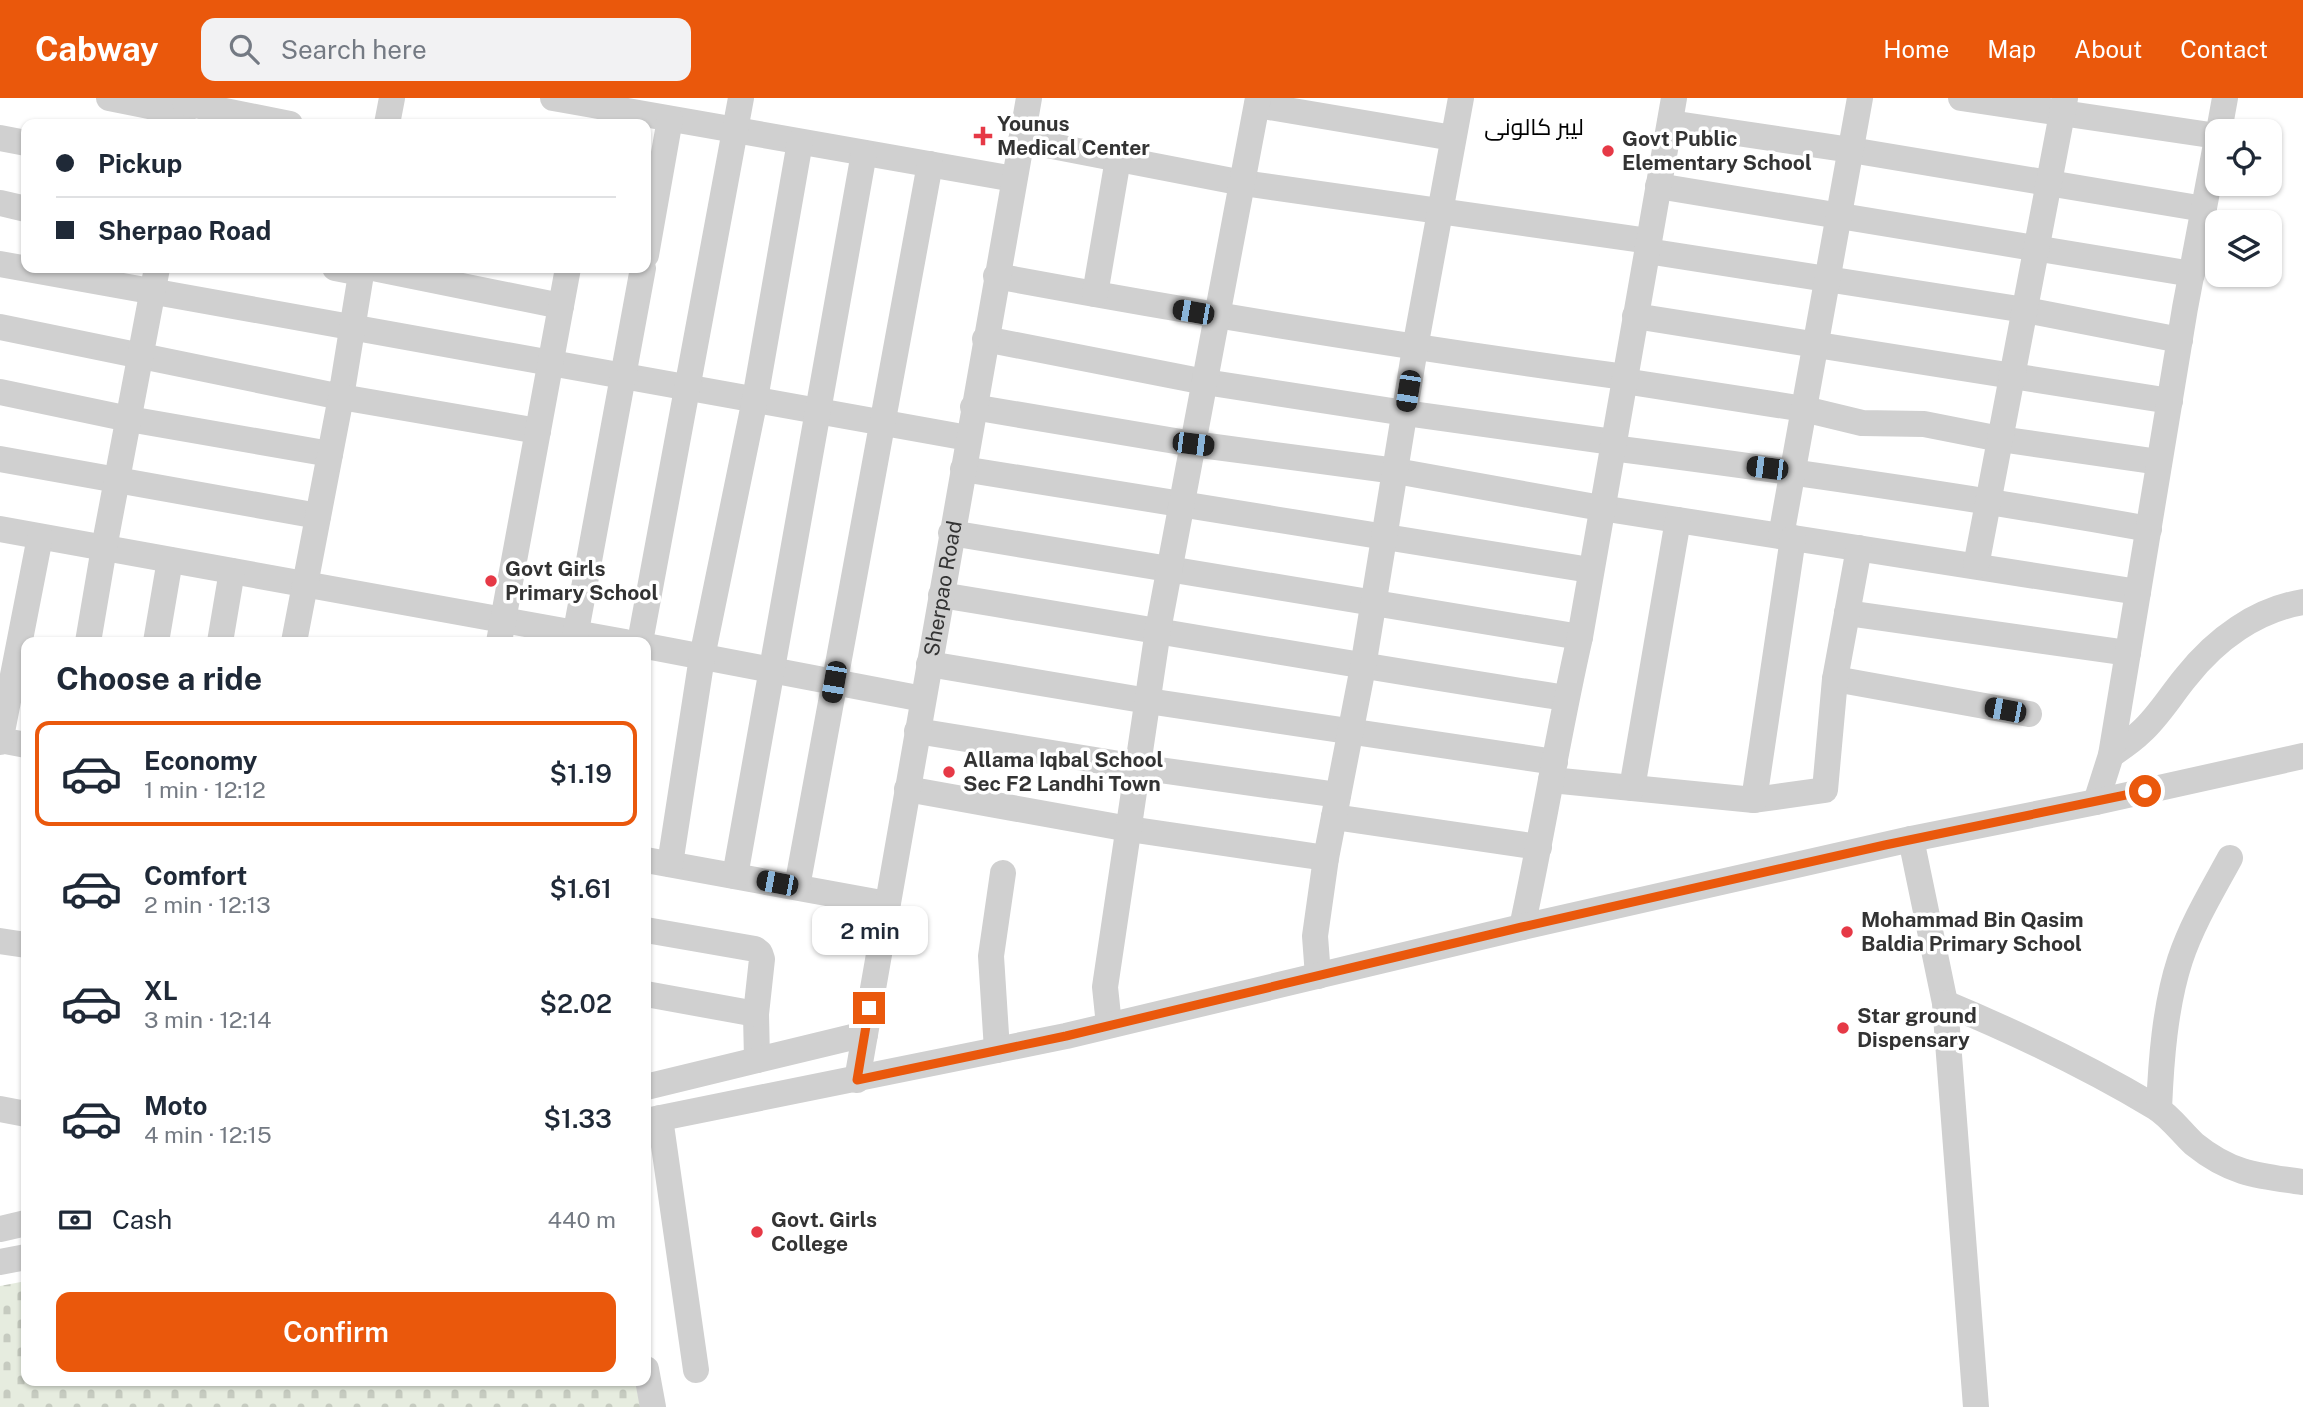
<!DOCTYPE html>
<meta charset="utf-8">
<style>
body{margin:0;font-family:"Public Sans",Cairo,sans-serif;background:#f2f2f3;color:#1f2937;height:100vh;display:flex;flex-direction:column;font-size:26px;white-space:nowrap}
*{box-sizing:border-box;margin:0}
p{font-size:23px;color:#747a83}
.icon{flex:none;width:38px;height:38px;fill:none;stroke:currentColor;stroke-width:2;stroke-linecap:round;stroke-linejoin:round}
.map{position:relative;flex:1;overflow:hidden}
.panel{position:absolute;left:21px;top:539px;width:630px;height:749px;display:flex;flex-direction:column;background:#fff;border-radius:14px;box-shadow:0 2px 5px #0004}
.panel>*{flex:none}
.hud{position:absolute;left:21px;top:21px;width:630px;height:154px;border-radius:14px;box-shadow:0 2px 5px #0004;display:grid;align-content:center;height:154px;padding:0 35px;background:#fff}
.tools{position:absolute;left:2205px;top:21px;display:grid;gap:14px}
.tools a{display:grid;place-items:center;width:77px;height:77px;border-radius:14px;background:#fff;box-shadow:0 2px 5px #0004;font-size:35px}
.end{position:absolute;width:32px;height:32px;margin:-16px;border:9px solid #ea580c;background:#fff;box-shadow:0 0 0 4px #fff}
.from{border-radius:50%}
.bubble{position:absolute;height:49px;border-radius:14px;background:#fff;box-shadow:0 2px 5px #0004;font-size:23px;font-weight:600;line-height:49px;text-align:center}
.car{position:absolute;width:21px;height:42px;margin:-21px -10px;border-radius:9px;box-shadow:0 0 5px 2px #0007;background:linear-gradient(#222 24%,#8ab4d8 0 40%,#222 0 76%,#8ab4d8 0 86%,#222 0)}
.hud b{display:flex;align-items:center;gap:24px;height:66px;font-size:26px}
.hud b+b{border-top:2px solid #e0e1e3}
.hud i{width:18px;height:18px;background:#1f2937}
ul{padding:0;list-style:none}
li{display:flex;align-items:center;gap:21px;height:105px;margin:0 14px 10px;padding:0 21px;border:4px solid transparent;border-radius:14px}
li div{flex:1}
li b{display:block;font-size:26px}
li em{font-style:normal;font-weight:600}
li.current{border-color:#ea580c}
li>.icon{width:63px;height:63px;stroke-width:1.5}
h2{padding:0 35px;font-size:32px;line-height:84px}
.pay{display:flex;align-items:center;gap:18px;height:77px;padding:0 35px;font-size:26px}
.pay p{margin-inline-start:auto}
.button{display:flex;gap:14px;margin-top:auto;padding:14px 35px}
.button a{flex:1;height:80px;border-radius:14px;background:#ea580c;color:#fff;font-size:28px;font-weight:600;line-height:80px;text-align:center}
header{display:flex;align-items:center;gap:42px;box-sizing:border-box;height:98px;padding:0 35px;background:#ea580c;color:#fff}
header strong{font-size:33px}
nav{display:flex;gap:38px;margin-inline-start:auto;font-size:24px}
.search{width:490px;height:63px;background:#f2f2f3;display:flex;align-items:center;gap:18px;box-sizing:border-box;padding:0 24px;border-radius:14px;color:#747a83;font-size:26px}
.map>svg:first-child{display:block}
.cemetery{fill:url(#cemetery-stones)}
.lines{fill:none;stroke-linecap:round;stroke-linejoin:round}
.minor{stroke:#d0d0d0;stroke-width:26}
.route{stroke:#ea580c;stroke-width:9}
.poi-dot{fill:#e63946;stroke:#fff;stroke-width:2.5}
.labels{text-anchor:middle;stroke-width:7;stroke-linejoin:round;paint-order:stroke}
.poi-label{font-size:21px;font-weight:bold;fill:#333;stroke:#fff;text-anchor:start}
.street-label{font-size:21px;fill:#333;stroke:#fff}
.neighbourhood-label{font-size:23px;fill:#000;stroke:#fff}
</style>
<header>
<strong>Cabway</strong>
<div class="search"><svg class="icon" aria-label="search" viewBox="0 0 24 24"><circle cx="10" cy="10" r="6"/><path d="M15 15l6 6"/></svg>Search here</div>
<nav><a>Home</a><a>Map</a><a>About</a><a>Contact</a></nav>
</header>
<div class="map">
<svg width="2303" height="1309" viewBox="0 0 2303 1309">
<defs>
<pattern id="cemetery-stones" width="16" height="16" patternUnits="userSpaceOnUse" patternTransform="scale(1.75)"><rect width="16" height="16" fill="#e6ecdf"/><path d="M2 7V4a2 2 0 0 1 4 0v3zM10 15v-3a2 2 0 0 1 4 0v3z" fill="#c6cbc0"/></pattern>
</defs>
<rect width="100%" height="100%" fill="#fff"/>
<path class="cemetery" d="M 26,1183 L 26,1283 L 636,1283 L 641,1309 L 0,1309 L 0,1188 Z"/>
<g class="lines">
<g class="minor">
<path d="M 109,0 L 184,15"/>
<path d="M 553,0 L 1014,81"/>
<path d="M 1961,0 L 2217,38"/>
<path d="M 185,5 L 290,26"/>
<path d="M 1257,7 L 1453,40"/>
<path d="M 1670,25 L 1851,52 L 2204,111"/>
<path d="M 387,26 L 392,0"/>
<path d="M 2219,33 L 2225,0"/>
<path d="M 0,40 L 26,45"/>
<path d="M 1021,42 L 1243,85 L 1649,143"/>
<path d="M 1658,88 L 2192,176"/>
<path d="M 0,105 L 26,111"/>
<path d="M 1647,153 L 2025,212 L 2180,242"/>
<path d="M 646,157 L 670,21"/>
<path d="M 0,166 L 968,340"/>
<path d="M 335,170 L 361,175"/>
<path d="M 373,170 L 561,208"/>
<path d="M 996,178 C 1205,217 1414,250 1625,279"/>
<path d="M 1095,196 L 1118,61"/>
<path d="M 1635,218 L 2170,303"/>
<path d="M 0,229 L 341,299 L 362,170"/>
<path d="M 985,241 L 1205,284 L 1405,315 L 1613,344"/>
<path d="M 1624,283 L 1804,311 L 1862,325 L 1924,326 L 2000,341 L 2159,364"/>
<path d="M 0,294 L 129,321 L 330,356"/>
<path d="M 973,309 L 1193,346 L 1396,373 L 1601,410 L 2138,494"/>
<path d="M 1612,350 C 1792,373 1970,399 2149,431"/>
<path d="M 0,361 L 318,418"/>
<path d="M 963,371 C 1172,406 1381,437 1590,472"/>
<path d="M 0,431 L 625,544"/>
<path d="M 951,435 L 1580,539"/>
<path d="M 1781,438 L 1860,0"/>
<path d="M 1976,468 L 2065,0"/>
<path d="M 941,497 C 1149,531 1357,568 1566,600"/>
<path d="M 1847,515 L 2128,555"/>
<path d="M 88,544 L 104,450 L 157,170"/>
<path d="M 156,544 L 170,462"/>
<path d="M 220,544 L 232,473"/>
<path d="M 294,544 L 341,299 L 538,333"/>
<path d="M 499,544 L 568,170"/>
<path d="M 574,544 L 643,170"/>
<path d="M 640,544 L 741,0"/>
<path d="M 646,548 L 923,601"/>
<path d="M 929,566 L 1148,603 L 1555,664"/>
<path d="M 1835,581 L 2029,616"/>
<path d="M 917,633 L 1138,669 L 1338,697"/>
<path d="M 0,642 L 26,647"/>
<path d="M 0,644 L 40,439"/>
<path d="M 2111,657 C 2121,650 2132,643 2141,634 C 2158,619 2171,597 2186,579 C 2216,541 2256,512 2303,504"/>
<path d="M 1551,682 L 1754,702 L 1825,692 L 1835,581 L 1859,450"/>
<path d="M 1632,690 L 1678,422"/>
<path d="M 907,691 L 1129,731 L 1326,760"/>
<path d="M 1754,702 L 1793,440"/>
<path d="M 2096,704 L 2111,657 L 2185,210 L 2217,41"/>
<path d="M 1334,719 L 1539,749"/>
<path d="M 1911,741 L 1945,905 L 1976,1309"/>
<path d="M 646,762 L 887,806"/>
<path d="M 670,766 L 702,559 L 755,301 L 800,44"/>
<path d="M 735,778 L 864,55"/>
<path d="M 797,789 L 930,66"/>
<path d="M 1522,829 C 1543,733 1558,635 1580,539 L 1674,0"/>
<path d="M 646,832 L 755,851 L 760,855 L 762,861 L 756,916 L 757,962"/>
<path d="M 0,843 L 26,847"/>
<path d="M 1318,878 L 1315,838 L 1326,760 L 1363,569 L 1415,250 L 1461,0"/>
<path d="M 646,896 L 756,916"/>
<path d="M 1945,905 C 2017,935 2088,969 2155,1009 C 2170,1018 2181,1034 2194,1046 C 2231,1076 2258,1078 2303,1084"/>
<path d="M 1109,927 L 1105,889 L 1158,532 L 1258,0"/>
<path d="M 997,952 L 991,858 L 1003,775"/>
<path id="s1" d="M 857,982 L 1029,0"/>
<path d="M 646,989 L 865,936"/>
<path d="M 0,1011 L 26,1016"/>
<path d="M 2159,1011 C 2161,963 2165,908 2180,862 C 2192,826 2212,793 2230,760"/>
<path d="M 660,1020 L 696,1272"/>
<path d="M 646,1023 L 1066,938 L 1522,829 L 1911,741 L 2096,704 L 2303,658"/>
<path d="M 0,1131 L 26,1125"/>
<path d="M 0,1164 L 26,1159"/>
<path d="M 646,1271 L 653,1309"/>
</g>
</g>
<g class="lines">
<path class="route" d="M 869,910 L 857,982 L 1066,938 L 1522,829 L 1885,747 L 2145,693"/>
</g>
<g class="poi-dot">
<path d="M979.5 27.5h7v7h7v7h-7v7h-7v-7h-7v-7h7z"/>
<circle cx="1608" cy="53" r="7"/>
<circle cx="491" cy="483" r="7"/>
<circle cx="949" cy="674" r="7"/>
<circle cx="1847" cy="834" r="7"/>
<circle cx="1843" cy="930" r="7"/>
<circle cx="757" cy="1134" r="7"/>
</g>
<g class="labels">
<g class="poi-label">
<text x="997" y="33">Younus<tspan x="997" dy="24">Medical Center</tspan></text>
<text x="1622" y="48">Govt Public<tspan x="1622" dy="24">Elementary School</tspan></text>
<text x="505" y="478">Govt Girls<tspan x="505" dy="24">Primary School</tspan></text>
<text x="963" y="669">Allama Iqbal School<tspan x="963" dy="24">Sec F2 Landhi Town</tspan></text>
<text x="1861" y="829">Mohammad Bin Qasim<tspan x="1861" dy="24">Baldia Primary School</tspan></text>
<text x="1857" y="925">Star ground<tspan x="1857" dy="24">Dispensary</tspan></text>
<text x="771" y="1129">Govt. Girls<tspan x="771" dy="24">College</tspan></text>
</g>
<g class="street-label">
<text dy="7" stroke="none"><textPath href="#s1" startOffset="499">Sherpao Road</textPath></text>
</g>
<g class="neighbourhood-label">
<text x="1534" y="37">لیبر کالونی</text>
</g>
</g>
</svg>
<div class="tools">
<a><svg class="icon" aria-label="locate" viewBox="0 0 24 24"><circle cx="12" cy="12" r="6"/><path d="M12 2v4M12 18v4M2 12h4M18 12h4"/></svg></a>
<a><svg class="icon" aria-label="layers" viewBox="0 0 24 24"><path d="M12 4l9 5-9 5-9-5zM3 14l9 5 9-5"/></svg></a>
</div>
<i class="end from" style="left:2145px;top:693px"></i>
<i class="end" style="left:869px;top:910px"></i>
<div class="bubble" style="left:812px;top:808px;width:116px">2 min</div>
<i class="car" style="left:1193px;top:214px;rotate:280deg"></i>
<i class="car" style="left:1408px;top:293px;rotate:189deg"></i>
<i class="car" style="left:1193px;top:346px;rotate:97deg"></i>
<i class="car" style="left:1767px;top:370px;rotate:277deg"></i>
<i class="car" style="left:834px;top:584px;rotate:190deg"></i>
<i class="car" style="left:2005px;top:612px;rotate:281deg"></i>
<i class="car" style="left:777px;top:785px;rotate:281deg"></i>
<div class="hud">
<b><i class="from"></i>Pickup</b>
<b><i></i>Sherpao Road</b>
</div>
<section class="panel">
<h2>Choose a ride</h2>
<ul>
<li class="current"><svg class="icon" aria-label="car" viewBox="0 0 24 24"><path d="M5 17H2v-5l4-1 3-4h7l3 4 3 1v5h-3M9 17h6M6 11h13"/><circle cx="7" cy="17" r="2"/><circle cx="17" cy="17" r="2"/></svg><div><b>Economy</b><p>1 min · 12:12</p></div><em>$1.19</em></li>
<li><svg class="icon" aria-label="car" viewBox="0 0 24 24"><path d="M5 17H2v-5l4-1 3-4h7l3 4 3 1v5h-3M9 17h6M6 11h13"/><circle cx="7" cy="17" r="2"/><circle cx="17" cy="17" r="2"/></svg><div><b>Comfort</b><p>2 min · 12:13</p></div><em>$1.61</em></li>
<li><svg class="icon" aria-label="car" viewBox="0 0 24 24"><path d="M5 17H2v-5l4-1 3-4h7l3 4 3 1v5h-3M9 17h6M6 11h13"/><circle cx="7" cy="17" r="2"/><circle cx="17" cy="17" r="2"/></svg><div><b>XL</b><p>3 min · 12:14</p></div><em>$2.02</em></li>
<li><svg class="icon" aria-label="car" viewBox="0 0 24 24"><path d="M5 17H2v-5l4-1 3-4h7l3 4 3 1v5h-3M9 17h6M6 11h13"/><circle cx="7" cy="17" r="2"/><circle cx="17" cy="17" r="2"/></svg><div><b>Moto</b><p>4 min · 12:15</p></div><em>$1.33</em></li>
</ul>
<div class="pay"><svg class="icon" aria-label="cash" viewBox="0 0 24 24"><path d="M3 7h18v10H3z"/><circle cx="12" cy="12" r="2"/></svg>Cash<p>440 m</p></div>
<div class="button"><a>Confirm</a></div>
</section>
</div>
